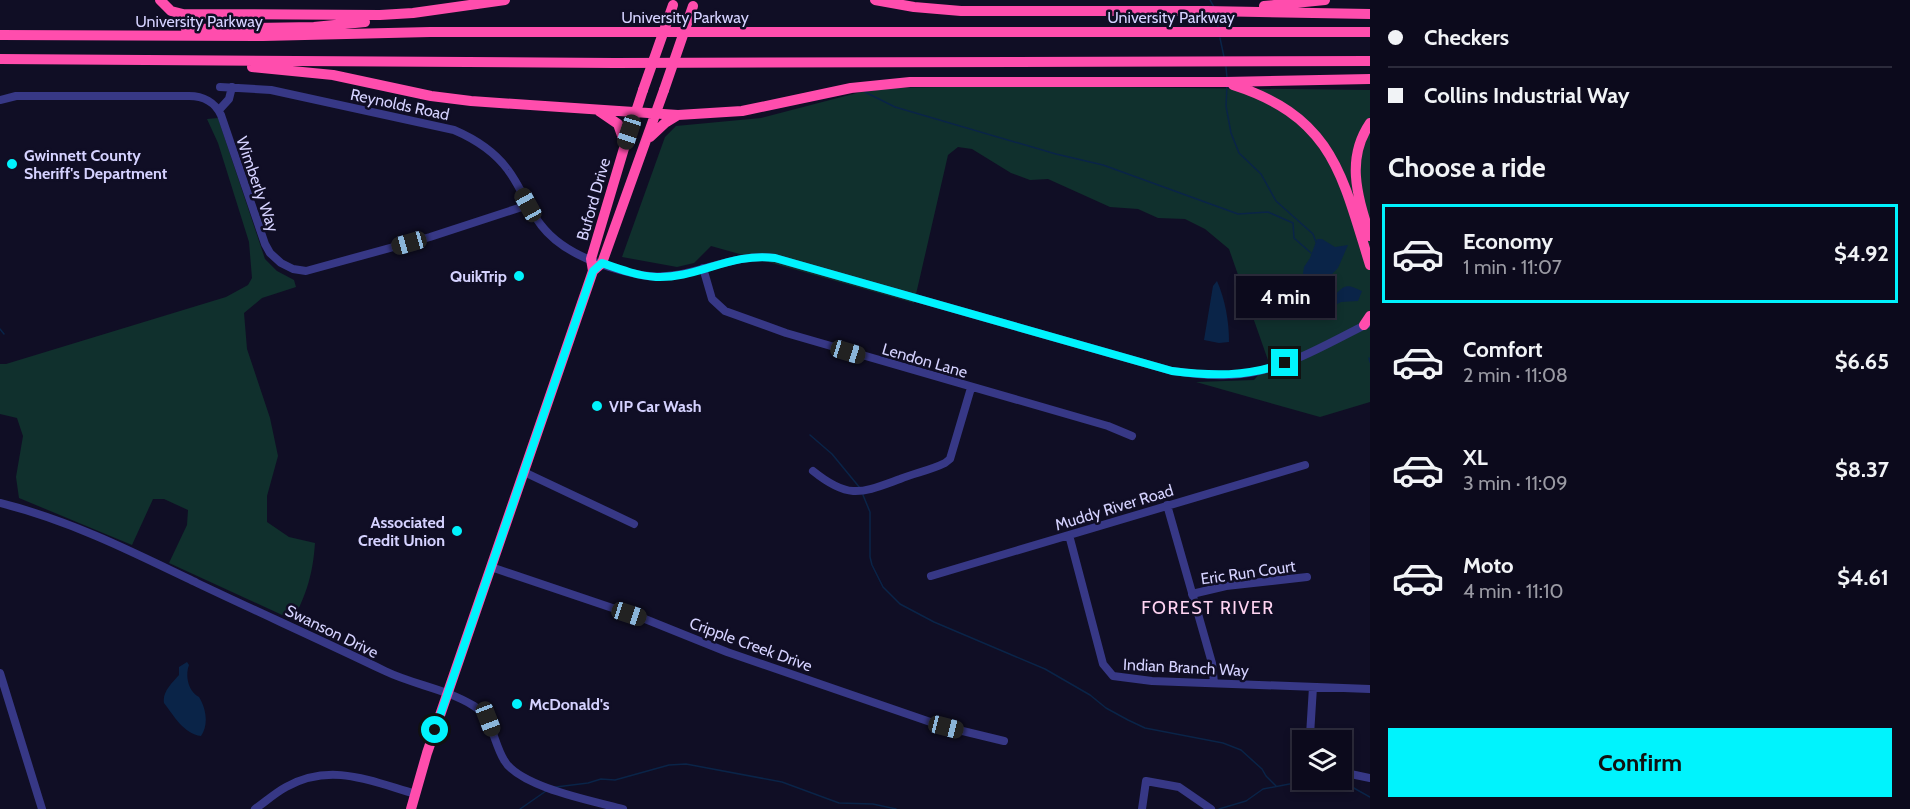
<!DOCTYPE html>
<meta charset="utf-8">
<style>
body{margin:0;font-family:Cabin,sans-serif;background:#1a1829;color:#f1f3f6;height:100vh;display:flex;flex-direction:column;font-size:22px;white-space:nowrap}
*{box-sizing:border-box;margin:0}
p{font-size:20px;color:#9a9aa3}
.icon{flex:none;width:33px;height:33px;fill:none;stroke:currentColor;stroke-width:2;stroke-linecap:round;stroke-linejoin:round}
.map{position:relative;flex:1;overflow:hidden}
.details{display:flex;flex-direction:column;background:#0c0a1c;width:540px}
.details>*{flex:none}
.guide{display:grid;align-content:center;height:132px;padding:0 18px;background:#0c0a1c}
.controls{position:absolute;left:1292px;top:730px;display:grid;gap:12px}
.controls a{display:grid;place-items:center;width:60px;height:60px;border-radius:0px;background:#0c0a1c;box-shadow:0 3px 9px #0003,0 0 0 2px #2c2b3b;font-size:30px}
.end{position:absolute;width:27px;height:27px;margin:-14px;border:8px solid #00f3fd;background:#111;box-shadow:0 0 0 3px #111}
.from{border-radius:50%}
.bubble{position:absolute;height:42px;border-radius:0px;background:#0c0a1c;box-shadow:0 3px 9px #0003,0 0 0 2px #2c2b3b;font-size:20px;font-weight:800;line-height:42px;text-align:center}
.car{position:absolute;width:18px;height:36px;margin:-18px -9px;border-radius:8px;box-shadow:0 0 4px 2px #0007;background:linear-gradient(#222 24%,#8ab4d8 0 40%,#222 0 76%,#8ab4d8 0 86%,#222 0)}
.guide b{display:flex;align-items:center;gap:21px;height:57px;font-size:22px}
.guide b+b{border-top:2px solid #2c2b3b}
.guide i{width:15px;height:15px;background:#f1f3f6}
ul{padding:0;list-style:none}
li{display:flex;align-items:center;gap:18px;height:99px;margin:0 12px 9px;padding:0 6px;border:3px solid transparent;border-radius:0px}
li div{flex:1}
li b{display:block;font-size:22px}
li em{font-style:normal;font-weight:800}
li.on{border-color:#00f3fd}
li>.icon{width:54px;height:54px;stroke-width:1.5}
h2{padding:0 18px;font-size:27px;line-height:72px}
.button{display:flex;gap:12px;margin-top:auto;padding:12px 18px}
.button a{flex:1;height:69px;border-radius:0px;background:#00f3fd;color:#111;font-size:24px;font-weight:800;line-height:69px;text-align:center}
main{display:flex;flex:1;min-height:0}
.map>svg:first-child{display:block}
.green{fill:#10302d}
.water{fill:#0a2448}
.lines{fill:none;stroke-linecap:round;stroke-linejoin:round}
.stream{stroke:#0a2448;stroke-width:1.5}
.minor{stroke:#373886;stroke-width:8}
.highway{stroke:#ff4dad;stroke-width:10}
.highway-bridge{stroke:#ff4dad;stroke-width:10}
.route{stroke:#00f3fd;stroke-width:8}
.poi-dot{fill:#00f3fd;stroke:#100e25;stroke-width:2}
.labels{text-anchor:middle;stroke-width:5;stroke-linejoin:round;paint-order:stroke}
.street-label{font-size:16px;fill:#d5d2ff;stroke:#100e25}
.poi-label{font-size:16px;font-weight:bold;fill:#d5d2ff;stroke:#100e25;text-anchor:start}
.neighbourhood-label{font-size:18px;letter-spacing:1.5px;fill:#ffd4f2;stroke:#100e25}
</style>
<main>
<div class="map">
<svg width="1370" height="809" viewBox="0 0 1370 809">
<rect width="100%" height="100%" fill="#100e25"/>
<path class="green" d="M 1020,86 L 1370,90 L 1370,402 L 1320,417 L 1196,382 L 1254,380 L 1269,363 L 1229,249 L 1205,229 L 1185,219 L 1158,218 L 1138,209 L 1110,207 L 1048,179 L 1030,180 L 1011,173 L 972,149 L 958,147 L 948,155 L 914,303 L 711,246 L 694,263 L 677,267 L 622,257 L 665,137 L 676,126 L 761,118 L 876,88 Z
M 218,118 L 265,259 L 277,271 L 294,280 L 296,287 L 262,298 L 244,313 L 247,349 L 270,418 L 278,456 L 267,496 L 267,522 L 289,537 L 315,543 C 313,573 307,593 293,620 L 169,563 L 187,525 L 188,510 L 164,499 L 153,499 L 132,545 L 19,498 L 16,477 L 23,436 L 17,418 L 0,414 L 0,364 L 6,364 L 226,297 L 248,285 L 252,278 L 249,242 L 218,143 L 207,119 Z"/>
<path class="water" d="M 1317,239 L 1322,239 L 1335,247 L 1348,245 L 1338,268 L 1327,279 L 1327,289 L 1331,294 L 1335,295 C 1346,283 1348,285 1362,291 L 1358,301 L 1341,302 L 1320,313 L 1311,299 L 1303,273 L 1304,267 L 1310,258 Z
M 1217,281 C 1225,299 1229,321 1229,342 L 1219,343 L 1204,340 L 1213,286 Z
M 187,662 L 189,665 C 185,676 188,691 199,697 C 206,708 209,725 201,736 C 184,734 174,716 164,703 C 162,692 172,683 179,675 L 179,667 Z"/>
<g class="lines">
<path class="stream" d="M 1210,0 L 1214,7
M 1216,14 L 1218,27
M 1220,38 L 1224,57
M 1226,67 L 1227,78
M 1227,85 L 1226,106 L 1231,133 L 1239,153 L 1261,174 L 1276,201 L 1313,234 L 1316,242
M 865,92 L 895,107 L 1056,154 L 1103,165 L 1238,214 L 1268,212 L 1293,223 L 1294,238 L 1311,253
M 0,329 L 4,334
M 1369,358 L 1370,362
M 810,435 L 832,454 L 860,488
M 863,495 L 870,512 L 870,557 L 872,565 L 883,587 L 900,604 L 934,622 L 1045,669 L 1090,695 L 1106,708 L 1128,720 L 1145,728 L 1223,743 L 1241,750 L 1262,769 L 1266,776 L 1276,786
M 1321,780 L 1352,787 L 1370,797
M 556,787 L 588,783 L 601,779 L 615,780 L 669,765 L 686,764 L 782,782 L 839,803 L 873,804 L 896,809
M 520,809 L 546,791
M 1219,809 L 1246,801 L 1263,789 L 1305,781 L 1320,780"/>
<path class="minor" d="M 220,87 L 271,90 L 454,130 C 475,139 495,152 508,170 C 521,187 528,209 541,225 C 563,254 606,268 641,275 C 687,284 729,251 775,258 L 1172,371 C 1195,374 1218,377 1241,374 C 1287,369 1328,343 1369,323
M 0,100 L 16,96 L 189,96 C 203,96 215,102 221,115 L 265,244 L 270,253 L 281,263 L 293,269 L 306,271 L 430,237 L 528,205
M 219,110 L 229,99 L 232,87
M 703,268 L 712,299 L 725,311 L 786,333 L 1108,426 L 1132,436
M 813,471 C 849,500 861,493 900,479 C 915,473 931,470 945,463 L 950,459 L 971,388
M 524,472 L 634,524
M 0,503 C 69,520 133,552 197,583 C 260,613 323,641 385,671 C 414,685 447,689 474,706 C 493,718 493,742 504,760 C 519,787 593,801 623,809
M 1167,505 L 1212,663 L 1214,683
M 1069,535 L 1103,664 L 1113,676 L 1152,681 L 1370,689
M 491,567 L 645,619 L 727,652 L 942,726 L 1004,741
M 931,576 L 1305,465
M 1192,594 L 1226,586 L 1307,577
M 0,673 L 42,809
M 1310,735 L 1313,687
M 1341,772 L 1370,778
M 255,809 C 265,802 275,793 286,787 C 331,762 370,781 416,794
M 1142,809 L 1146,781 L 1179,787 L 1211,809"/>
<path class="highway" d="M 160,0 L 171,11 L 183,14 L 380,15 L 413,13 L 505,0
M 875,0 L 914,7 L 961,11 L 1207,11 L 1370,14
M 1264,6 L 1325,0
M 186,29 L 314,27 L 365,22
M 0,35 L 263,36 L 430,32 L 1370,32
M 0,59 L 615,63 L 1370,61
M 252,67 L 333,75 L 431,96 L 471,101 L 678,115 L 742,111 L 851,88 L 910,82 L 1225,82 L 1370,79
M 1233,85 C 1333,117 1342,175 1370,265
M 599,111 L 618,124 L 625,144
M 1370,123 C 1345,160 1358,197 1370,236
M 650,137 L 665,123 L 678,115
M 593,271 L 602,263 L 664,90
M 1364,325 L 1370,316
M 411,809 L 427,753 L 593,271 L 591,259 L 625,145 L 643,90"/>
<path class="highway-bridge" d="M 643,90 L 673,5
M 664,90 L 693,6"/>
</g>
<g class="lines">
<path class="route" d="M 435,730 L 593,271 L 602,263 C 619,269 638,276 656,277 C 696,279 731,252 775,258 L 1172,371 C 1211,376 1247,377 1285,363"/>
</g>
<g class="poi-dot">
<circle cx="12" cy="164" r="6"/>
<circle cx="519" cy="276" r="6"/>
<circle cx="597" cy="406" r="6"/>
<circle cx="457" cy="531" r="6"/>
<circle cx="517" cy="704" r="6"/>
</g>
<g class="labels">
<g class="street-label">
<text x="685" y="23">University Parkway</text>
<text x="1171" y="23">University Parkway</text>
<text x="199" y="27">University Parkway</text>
<text transform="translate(400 104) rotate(12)" y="6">Reynolds Road</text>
<text transform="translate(258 184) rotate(71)" y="6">Wimberly Way</text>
<text transform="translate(593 199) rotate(-74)" y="6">Buford Drive</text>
<text transform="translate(925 360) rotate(16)" y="6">Lendon Lane</text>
<text transform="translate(1114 507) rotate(-17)" y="6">Muddy River Road</text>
<text transform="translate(1248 572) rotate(-8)" y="6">Eric Run Court</text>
<text transform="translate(332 631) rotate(26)" y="6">Swanson Drive</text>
<text transform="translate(751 644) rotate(20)" y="6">Cripple Creek Drive</text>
<text transform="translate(1186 667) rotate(3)" y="6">Indian Branch Way</text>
</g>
<g class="poi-label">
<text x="24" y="161">Gwinnett County<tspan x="24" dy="18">Sheriff's Department</tspan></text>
<text x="507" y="282" text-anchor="end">QuikTrip</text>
<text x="609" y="412">VIP Car Wash</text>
<text x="445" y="528" text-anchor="end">Associated<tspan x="445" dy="18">Credit Union</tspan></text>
<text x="529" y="710">McDonald's</text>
</g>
<g class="neighbourhood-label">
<text x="1208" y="614">FOREST RIVER</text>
</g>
</g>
</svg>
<div class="controls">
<a><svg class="icon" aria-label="layers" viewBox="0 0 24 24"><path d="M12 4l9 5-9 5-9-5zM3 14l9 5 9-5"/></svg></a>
</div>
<i class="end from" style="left:435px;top:730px"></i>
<i class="end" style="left:1285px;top:363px"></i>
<div class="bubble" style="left:1236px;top:276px;width:99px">4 min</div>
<i class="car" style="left:629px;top:132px;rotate:198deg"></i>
<i class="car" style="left:528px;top:205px;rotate:331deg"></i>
<i class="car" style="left:409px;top:243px;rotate:254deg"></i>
<i class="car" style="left:848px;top:352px;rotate:107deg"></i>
<i class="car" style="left:629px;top:614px;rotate:108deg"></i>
<i class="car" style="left:488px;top:719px;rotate:159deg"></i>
<i class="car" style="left:946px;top:727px;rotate:104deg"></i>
</div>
<section class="details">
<div class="guide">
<b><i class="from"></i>Checkers</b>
<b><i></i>Collins Industrial Way</b>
</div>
<h2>Choose a ride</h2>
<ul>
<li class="on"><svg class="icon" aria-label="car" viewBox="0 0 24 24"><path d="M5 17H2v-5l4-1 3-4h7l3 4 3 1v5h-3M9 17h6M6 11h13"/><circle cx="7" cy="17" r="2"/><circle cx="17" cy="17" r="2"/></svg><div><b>Economy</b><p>1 min · 11:07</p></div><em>$4.92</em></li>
<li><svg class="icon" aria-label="car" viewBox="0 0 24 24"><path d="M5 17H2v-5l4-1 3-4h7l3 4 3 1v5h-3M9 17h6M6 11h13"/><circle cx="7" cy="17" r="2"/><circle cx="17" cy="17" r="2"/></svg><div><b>Comfort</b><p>2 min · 11:08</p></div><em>$6.65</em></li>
<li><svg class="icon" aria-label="car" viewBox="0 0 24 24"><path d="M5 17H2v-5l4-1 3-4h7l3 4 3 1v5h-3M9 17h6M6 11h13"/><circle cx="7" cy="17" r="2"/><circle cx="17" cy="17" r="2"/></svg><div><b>XL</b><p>3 min · 11:09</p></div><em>$8.37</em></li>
<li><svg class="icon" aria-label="car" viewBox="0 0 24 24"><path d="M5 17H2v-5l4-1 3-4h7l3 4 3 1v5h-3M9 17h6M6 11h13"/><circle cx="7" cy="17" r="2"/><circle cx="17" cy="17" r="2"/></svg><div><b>Moto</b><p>4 min · 11:10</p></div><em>$4.61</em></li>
</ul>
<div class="button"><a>Confirm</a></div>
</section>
</main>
